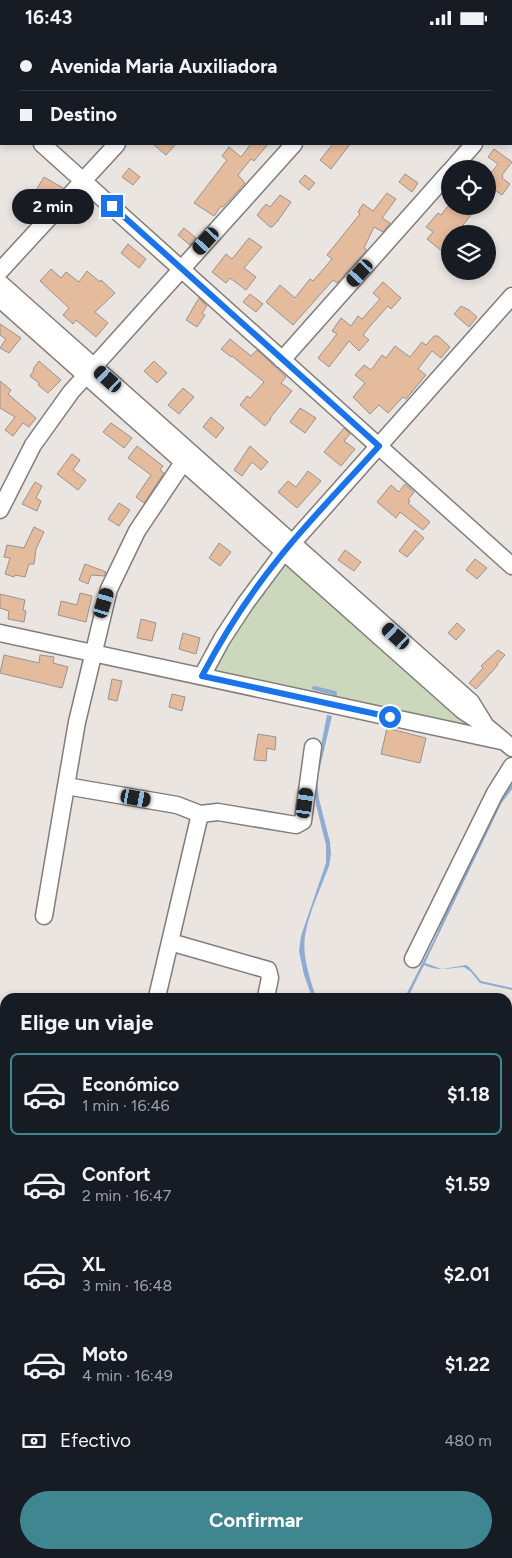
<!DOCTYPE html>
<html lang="es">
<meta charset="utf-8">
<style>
body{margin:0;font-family:Figtree,sans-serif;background:#20242c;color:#f1f3f6;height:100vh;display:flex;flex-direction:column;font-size:19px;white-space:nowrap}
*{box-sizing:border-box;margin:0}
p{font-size:16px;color:#9ea1a6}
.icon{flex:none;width:28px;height:28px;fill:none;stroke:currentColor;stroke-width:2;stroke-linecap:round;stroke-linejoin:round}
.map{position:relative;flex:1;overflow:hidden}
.drawer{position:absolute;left:0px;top:958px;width:512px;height:566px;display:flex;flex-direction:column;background:#171b24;border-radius:15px 15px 0 0;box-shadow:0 2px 8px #0003}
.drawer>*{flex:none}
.top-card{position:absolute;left:0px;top:0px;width:512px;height:110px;box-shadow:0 2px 8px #0003;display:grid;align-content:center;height:110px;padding:0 20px;background:#171b24}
.tools{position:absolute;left:441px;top:125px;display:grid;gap:10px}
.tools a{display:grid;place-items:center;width:55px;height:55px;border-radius:50%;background:#171b24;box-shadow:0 2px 8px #0003;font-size:25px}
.end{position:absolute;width:22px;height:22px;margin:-11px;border:6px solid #1a73e8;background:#fff;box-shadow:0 0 0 2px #fff}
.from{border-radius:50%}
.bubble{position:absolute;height:35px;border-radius:18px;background:#171b24;box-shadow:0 2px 8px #0003;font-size:16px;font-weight:700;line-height:35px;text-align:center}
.car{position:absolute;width:15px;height:30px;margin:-15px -8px;border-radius:6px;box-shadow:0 0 4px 1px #0007;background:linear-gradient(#222 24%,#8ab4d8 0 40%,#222 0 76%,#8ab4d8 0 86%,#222 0)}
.top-card b{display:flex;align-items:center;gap:18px;height:48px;font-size:19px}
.top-card b+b{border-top:1px solid #363941}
.top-card i{width:12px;height:12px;background:#f1f3f6}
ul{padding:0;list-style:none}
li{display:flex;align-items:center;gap:15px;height:82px;margin:0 10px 8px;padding:0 10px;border:2px solid transparent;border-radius:8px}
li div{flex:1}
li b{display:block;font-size:19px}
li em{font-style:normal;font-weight:700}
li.on{border-color:#3f8690}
li>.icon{width:45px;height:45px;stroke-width:1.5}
h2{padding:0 20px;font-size:22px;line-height:60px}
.pay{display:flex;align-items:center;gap:12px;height:55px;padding:0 20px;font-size:19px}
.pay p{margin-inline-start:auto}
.cta{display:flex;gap:10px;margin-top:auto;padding:10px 20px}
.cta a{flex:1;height:58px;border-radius:30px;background:#3f8690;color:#fff;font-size:20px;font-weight:700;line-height:58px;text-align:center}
.status{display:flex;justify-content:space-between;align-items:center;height:35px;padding:0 25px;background:#171b24;direction:ltr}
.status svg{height:14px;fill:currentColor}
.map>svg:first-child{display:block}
.green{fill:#cbd8bc}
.water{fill:#8eacd1}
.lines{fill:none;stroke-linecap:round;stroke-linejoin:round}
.stream{stroke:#8eacd1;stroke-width:4}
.building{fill:#e5bb9d;stroke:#999390}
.minor-casing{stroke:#827d7a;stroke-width:19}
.minor{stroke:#fff;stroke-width:16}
.route{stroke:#1a73e8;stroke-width:6}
</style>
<div class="status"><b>16:43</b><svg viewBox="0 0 49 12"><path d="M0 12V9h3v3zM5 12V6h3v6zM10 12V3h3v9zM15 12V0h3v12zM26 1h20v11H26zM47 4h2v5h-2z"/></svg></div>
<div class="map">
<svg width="512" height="1523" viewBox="0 0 512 1523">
<rect width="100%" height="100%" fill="#eae5e1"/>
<path class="green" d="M 284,527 L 465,686 L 465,690 L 214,635 L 227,607 Z
M 0,1314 L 5,1314 L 5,1519 L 367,1519 L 366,1523 L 0,1523 Z"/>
<path class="water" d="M 327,680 L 332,681 L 317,745 L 319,764 L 330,807 L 331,819 L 329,831 C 321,853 309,877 305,901 C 302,921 310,944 316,962 L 312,962 L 304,940 L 299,916 L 301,901 L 326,828 L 326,810 L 316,770 L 315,741 Z
M 512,749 L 512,754 L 501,769 L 425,928 L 442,934 L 466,930 L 469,932 L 481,946 L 512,953 L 512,955 L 480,948 L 471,937 L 464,932 C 448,933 440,937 424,930 L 408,962 L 405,962 L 434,905 L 452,863 L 477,815 L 493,777 L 498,767 Z"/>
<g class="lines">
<path class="stream" d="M 314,653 L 335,658 L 335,659"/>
</g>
<path class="building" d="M 153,109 L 176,109 L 166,120 Z
M 251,109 L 268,109 L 254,126 L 251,124 L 238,140 L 245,148 L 223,172 L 221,171 L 214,181 L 194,168 L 227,125 L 222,121 L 229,112 L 241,122 Z
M 333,109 L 350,109 L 331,134 L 320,125 Z
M 494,114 L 512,127 L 502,140 L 503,141 L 502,143 L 510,149 L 502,160 L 490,152 L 492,149 L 488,146 L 488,142 L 498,129 L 488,122 Z
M 129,133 L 140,142 L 133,150 L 122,142 Z
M 405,139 L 418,148 L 412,157 L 399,147 Z
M 305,140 L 315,148 L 309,155 L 299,147 Z
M 44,142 L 63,153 L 53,164 L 36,155 Z
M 387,158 L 396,164 L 382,183 L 390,188 L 383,197 L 374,192 L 364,213 L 367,215 L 337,248 L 333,245 L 293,290 L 266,267 L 280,250 L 295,263 L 310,244 L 313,246 L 332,224 L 327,220 L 360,179 L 358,177 L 363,169 L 373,176 Z
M 280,160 L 291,167 L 277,187 L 272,192 L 270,192 L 257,180 L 266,169 L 270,172 Z
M 448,171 L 478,171 L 456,199 L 450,199 L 450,209 L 443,217 L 427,204 L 433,197 L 426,192 L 438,178 L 441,180 Z
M 184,193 L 196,203 L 190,210 L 178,200 Z
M 249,203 L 262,212 L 244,233 L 256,242 L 246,255 L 230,243 L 226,248 L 212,237 L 226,219 L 232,224 Z
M 128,209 L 146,224 L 139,233 L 121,218 Z
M 51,234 L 61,243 L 66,237 L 79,247 L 87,236 L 100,247 L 101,245 L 115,258 L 95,277 L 108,288 L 96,302 L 76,285 L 73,289 L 63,280 L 69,273 L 40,246 Z
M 383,247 L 401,263 L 391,274 L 388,271 L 371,290 L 363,300 L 369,305 L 359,316 L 349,306 L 329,332 L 318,323 L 337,299 L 332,296 L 341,283 L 351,291 L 358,281 L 362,284 L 380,264 L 373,258 Z
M 250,259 L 263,269 L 256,277 L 243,267 Z
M 199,263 L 207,271 L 202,278 L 205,280 L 197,292 L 186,285 Z
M 461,271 L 469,275 L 477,282 L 469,292 L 454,279 Z
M 0,289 L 21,303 L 9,318 L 0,313 L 6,304 L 0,300 Z
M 434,301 L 438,301 L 450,312 L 441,323 L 432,316 L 418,334 L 426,340 L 406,364 L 403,362 L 388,378 L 379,370 L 370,379 L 353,362 L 365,348 L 355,340 L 364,330 L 371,335 L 382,320 L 386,323 L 395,311 L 410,322 L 422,307 L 426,310 Z
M 230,304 L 251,321 L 257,315 L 286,342 L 281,348 L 292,356 L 270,383 L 271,384 L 265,391 L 240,370 L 247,361 L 250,363 L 264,347 L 232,321 L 231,322 L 221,314 Z
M 39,326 L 61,345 L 48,358 L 38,350 L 39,348 L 30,341 L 34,335 L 33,334 Z
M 154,326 L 167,338 L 157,348 L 144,336 Z
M 0,346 L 11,355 L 8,359 L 36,383 L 29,392 L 23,388 L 13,401 L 5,395 L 15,382 L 0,373 Z
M 183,353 L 194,362 L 179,379 L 168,370 Z
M 300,373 L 316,383 L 305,398 L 290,387 Z
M 211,382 L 224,393 L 216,403 L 203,392 Z
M 111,388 L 132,403 L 124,413 L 103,397 Z
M 344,393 L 350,399 L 344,406 L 355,414 L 341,431 L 324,417 Z
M 137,411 L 163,431 L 160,435 L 164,438 L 144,468 L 136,462 L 151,440 L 128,423 Z
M 250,411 L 268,427 L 261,435 L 252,427 L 242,441 L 234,435 Z
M 72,419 L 80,425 L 73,435 L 86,445 L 78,455 L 57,439 Z
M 308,436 L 321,446 L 297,473 L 278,457 L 288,446 L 296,452 Z
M 35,447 L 42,451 L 36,463 L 41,466 L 37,476 L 22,469 Z
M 405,449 L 414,457 L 408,465 L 410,466 L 408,468 L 430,487 L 423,495 L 400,477 L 396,483 L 377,467 L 391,450 L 399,457 Z
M 119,468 L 130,475 L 119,491 L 108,484 Z
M 34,492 L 44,497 L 36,514 L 34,529 L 29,529 L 25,542 L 15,540 L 14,542 L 5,539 L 10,523 L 4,522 L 7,510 L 24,513 Z
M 415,495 L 424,503 L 407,522 L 399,516 Z
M 219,508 L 231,517 L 220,531 L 209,523 Z
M 345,515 L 361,527 L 354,536 L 338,525 Z
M 475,524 L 487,533 L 477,544 L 466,535 Z
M 85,529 L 106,537 L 104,541 L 91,540 L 88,549 L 79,545 Z
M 80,558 L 92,561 L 86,587 L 58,580 L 61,566 L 77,570 Z
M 0,559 L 25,565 L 23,575 L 26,576 L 24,587 L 8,584 L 9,576 L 0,573 Z
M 141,584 L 156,588 L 152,606 L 137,603 Z
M 457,588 L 465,595 L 456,605 L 448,598 Z
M 183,598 L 200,603 L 196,619 L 179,614 Z
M 498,615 L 505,620 L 497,629 L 498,630 L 476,654 L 469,648 L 483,633 L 481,631 Z
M 4,620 L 39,628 L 40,620 L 54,622 L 53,628 L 68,632 L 62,653 L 0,638 Z
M 112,644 L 122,646 L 117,666 L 108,664 Z
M 172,659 L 185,662 L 182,676 L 169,672 Z
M 387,693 L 426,703 L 420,728 L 381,719 Z
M 258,699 L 276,702 L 275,715 L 267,713 L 266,726 L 254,725 Z"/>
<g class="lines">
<g class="minor-casing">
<path id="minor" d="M 30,1 L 32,0
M 211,1 L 212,0
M 390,1 L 391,0
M 0,35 L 1,33
M 511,67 L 512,66
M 0,71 L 1,72
M 42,109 L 512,531
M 452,134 L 474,109
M 0,236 L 117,109
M 0,248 L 471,667 L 484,688
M 0,264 L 462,675 L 486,691 L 512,713
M 282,325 L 450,136
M 0,475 L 33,410 L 71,357 L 294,109
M 0,598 L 501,706
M 202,641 L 222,604 L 245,569 L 280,522 L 512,261
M 200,779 L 218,777 L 296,790 L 303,786 L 313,712
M 44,881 L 66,751
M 170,907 L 268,935 L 270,943 L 266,962
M 413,924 L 495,758 L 512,731
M 157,962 L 200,779 L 177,770 L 66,751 L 77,687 L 109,554 L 137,496 L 190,417
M 0,1017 L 5,1019
M 0,1031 L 5,1032
M 508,1078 L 512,1061
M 508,1127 L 512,1128
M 0,1349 L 5,1347
M 508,1411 L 512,1412
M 98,1523 L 99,1519
M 246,1523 L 247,1519"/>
</g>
<use href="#minor" class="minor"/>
</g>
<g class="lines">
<path class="route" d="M 112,171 L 379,411 C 346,448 310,484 279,523 C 249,560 224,599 202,641 L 390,682"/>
</g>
</svg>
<div class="tools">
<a><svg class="icon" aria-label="locate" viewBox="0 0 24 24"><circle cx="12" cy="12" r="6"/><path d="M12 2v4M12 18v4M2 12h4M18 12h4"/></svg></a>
<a><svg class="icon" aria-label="layers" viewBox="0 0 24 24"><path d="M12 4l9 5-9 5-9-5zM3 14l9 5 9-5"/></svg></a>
</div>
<i class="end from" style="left:390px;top:682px"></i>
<i class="end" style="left:112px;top:171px"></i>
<div class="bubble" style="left:12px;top:154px;width:82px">2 min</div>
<i class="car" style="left:206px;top:206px;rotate:222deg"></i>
<i class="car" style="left:360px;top:238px;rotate:222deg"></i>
<i class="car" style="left:108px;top:344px;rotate:312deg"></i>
<i class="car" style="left:104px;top:568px;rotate:17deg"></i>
<i class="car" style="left:396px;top:601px;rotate:312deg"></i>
<i class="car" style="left:136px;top:763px;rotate:100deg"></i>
<i class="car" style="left:305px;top:768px;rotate:8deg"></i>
<div class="top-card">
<b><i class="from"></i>Avenida Maria Auxiliadora</b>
<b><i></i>Destino</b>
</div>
<section class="drawer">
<h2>Elige un viaje</h2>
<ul>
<li class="on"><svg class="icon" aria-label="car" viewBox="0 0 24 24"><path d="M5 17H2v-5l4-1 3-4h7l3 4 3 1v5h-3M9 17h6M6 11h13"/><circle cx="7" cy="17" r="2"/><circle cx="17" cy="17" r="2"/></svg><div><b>Económico</b><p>1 min · 16:46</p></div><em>$1.18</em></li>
<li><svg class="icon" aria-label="car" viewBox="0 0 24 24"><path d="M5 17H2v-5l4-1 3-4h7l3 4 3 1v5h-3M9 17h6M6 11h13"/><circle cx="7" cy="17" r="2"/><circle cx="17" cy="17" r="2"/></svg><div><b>Confort</b><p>2 min · 16:47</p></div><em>$1.59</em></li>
<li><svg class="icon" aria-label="car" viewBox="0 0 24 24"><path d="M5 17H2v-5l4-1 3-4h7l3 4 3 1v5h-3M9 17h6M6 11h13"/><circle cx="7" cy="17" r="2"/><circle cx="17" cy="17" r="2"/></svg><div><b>XL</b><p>3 min · 16:48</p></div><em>$2.01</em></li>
<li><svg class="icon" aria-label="car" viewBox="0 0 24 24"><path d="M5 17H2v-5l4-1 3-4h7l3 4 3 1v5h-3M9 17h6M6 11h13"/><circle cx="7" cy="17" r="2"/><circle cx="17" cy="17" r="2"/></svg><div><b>Moto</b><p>4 min · 16:49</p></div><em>$1.22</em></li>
</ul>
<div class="pay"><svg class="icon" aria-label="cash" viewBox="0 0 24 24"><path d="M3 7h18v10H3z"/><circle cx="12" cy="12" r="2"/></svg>Efectivo<p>480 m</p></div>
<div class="cta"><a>Confirmar</a></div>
</section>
</div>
